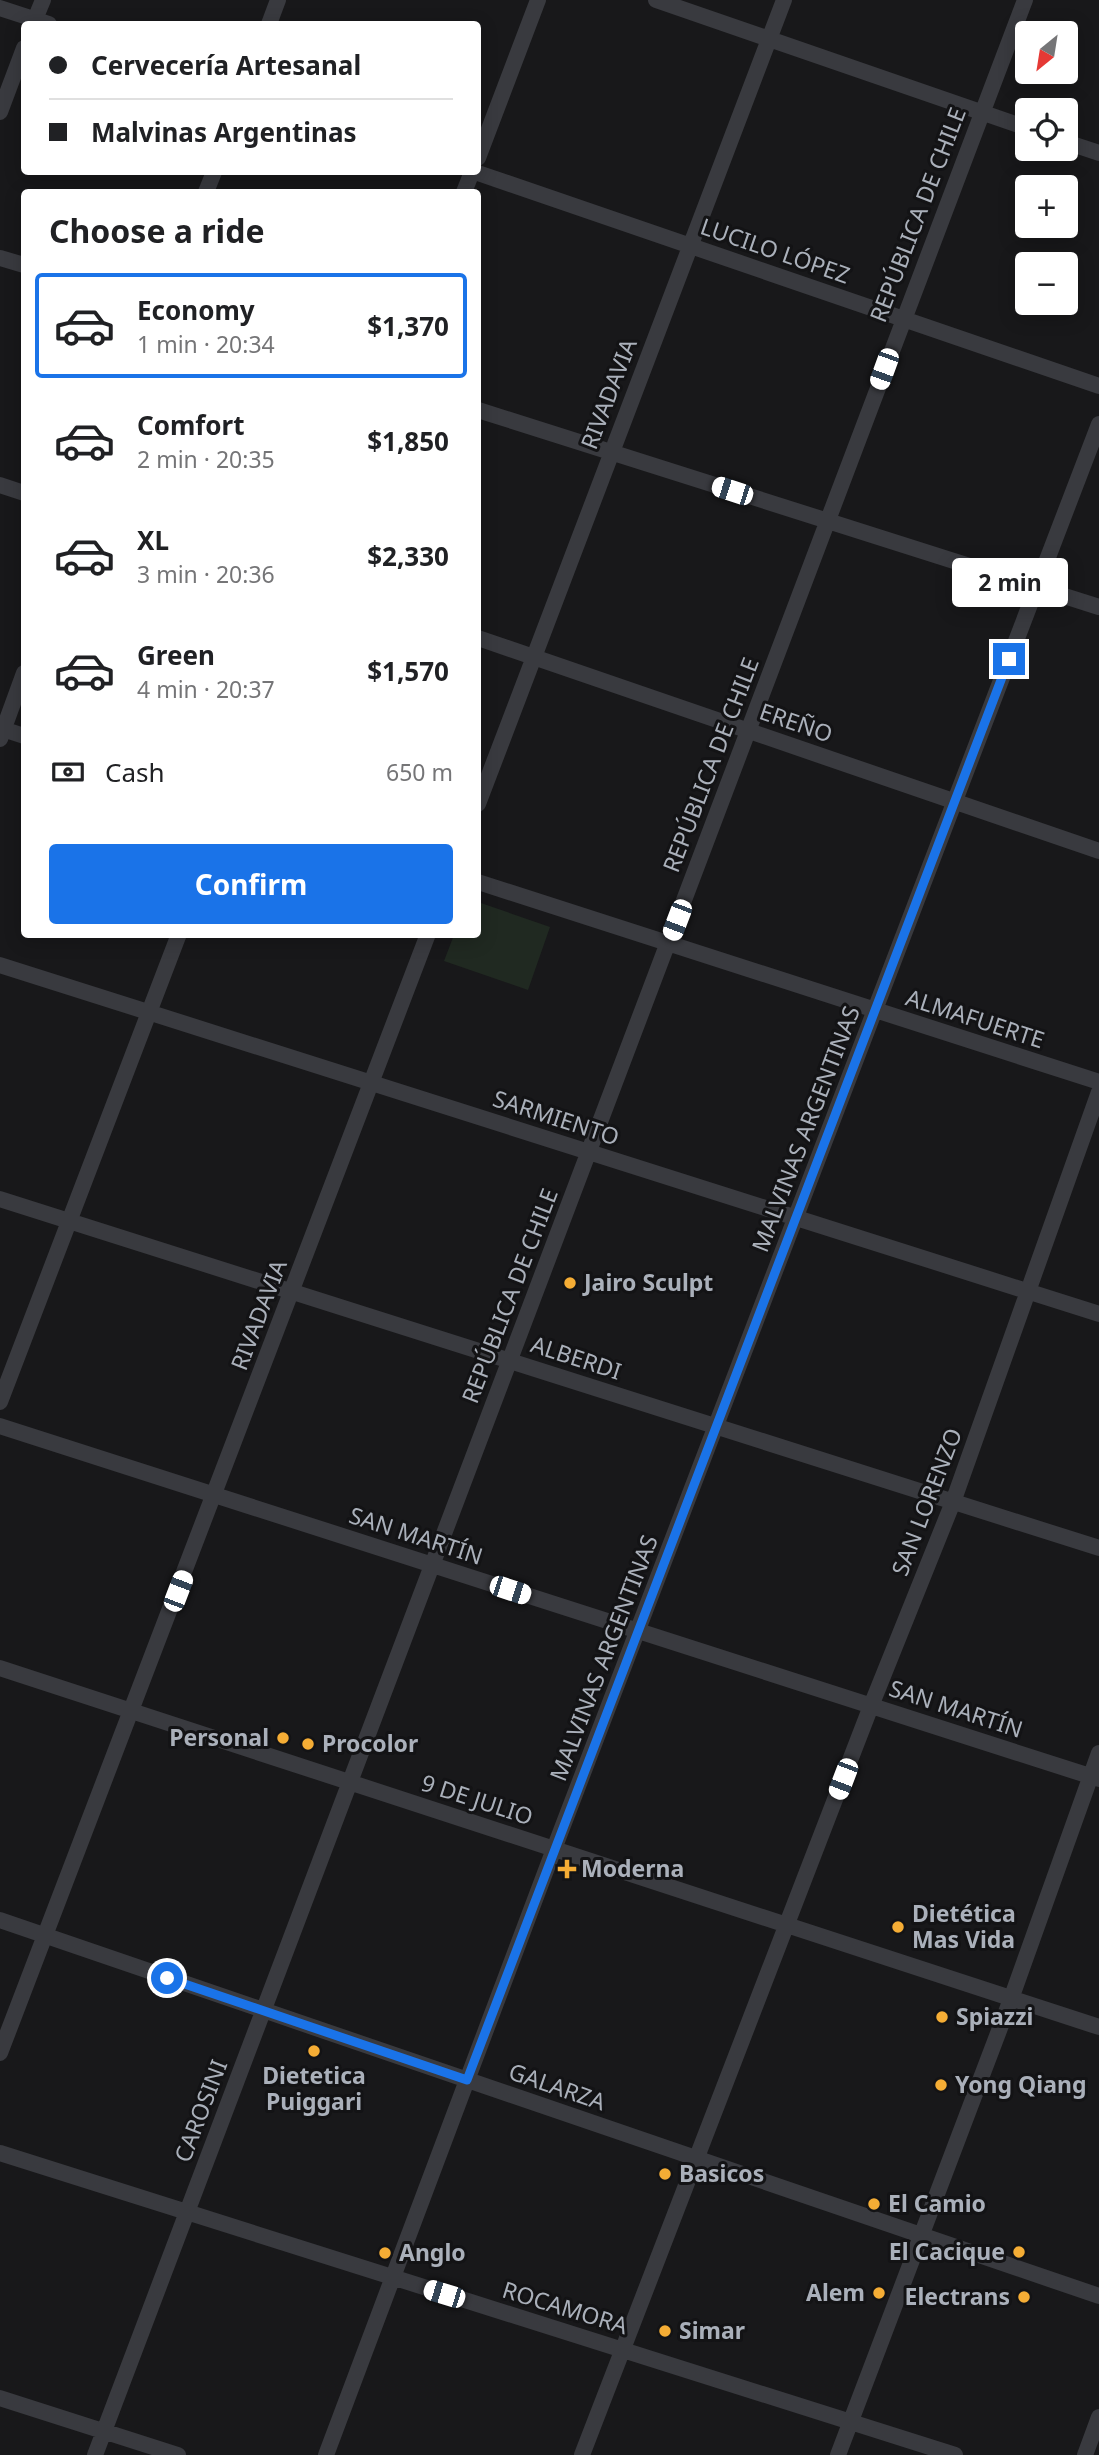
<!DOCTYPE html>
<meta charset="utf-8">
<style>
body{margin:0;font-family:"Noto Sans",sans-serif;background:#f2f2f2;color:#202124;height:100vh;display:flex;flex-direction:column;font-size:26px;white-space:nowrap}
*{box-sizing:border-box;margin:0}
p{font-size:23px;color:#757577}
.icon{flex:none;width:38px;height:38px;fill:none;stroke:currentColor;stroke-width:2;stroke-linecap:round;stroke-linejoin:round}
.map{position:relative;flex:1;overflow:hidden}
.drawer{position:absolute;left:21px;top:189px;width:460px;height:749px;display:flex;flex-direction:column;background:#fff;border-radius:7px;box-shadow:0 4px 18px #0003}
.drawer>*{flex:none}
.hud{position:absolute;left:21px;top:21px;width:460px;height:154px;border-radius:7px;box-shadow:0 4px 18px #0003;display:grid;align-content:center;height:154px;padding:0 28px;background:#fff}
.needle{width:46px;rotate:210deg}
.tools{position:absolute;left:1015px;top:21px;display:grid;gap:14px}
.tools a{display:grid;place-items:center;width:63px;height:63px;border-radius:7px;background:#fff;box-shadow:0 4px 18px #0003;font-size:35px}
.end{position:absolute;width:32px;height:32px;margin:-16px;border:9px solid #1a73e8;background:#fff;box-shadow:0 0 0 4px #fff}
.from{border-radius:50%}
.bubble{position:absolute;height:49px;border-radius:7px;background:#fff;box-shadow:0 4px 18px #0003;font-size:23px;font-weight:700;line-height:49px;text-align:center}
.car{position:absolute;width:21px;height:42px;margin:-21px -10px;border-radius:9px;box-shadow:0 0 5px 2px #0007;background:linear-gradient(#fff 24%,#345 0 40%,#fff 0 76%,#345 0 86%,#fff 0)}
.hud b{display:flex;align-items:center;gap:24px;height:66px;font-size:26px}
.hud b+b{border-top:2px solid #e0e0e0}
.hud i{width:18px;height:18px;background:#202124}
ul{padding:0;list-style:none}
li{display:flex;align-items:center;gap:21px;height:105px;margin:0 14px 10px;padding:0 14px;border:4px solid transparent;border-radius:7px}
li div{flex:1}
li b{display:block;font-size:26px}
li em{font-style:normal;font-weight:700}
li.selected{border-color:#1a73e8}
li>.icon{width:63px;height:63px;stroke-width:1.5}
h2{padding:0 28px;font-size:32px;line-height:84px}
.pay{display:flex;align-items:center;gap:18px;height:77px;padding:0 28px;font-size:26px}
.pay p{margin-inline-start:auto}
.action{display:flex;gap:14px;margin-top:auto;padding:14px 28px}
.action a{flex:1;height:80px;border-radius:7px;background:#1a73e8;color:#fff;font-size:28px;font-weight:700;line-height:80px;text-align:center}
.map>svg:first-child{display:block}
.green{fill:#202921}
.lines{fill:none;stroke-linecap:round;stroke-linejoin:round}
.minor{stroke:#393a3f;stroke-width:16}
.route{stroke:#1a73e8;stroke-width:9}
.poi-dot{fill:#f5ad35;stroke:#131315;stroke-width:2.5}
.labels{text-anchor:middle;stroke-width:6;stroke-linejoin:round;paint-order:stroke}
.street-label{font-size:23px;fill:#aab0ba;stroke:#131315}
.poi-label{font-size:23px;font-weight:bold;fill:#aab0ba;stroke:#131315;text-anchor:start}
</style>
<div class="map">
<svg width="1099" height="2455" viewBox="0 0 1099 2455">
<rect width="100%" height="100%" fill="#18181a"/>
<path class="green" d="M 478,902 L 550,927 L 528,990 L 444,961 L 454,935 L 478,934 Z"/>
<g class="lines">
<path class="minor" d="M 656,0 L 1027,128
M 0,8 L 49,24
M 33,24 L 43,0
M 269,24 L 278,0
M 0,112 L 24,48
M 1066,142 L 1099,153
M 478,158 L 538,0
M 475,172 L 1099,386
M 206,192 L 214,172
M 464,192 L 472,172
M 0,258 L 24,265
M 478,410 L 1099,607
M 0,485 L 24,493
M 478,638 L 1099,851
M 0,728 L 24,736
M 0,739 L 24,673
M 478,804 L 784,0
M 478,882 L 1099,1082
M 0,965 L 1099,1314
M 0,1199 L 1099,1548
M 0,1402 L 179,934
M 0,1426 L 1099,1779
M 0,1668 L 1099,2027
M 0,1920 L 1099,2296
M 0,2053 L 428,934
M 0,2153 L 955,2455
M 0,2398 L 178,2455
M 95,2455 L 1025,0
M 326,2455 L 554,1849 L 1099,424
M 582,2455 L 871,1706 L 953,1502 L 1099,1092
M 838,2455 L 1011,1999 L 1099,1753
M 1085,2455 L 1099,2417"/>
</g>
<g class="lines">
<path class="route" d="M 167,1978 L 467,2080 L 1009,659"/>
</g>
<g class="poi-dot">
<circle cx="570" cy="1283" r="7"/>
<circle cx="283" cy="1738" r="7"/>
<circle cx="308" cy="1744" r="7"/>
<path d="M563.5 1858.5h7v7h7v7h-7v7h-7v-7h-7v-7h7z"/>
<circle cx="898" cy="1927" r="7"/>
<circle cx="942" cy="2017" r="7"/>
<circle cx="314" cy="2051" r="7"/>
<circle cx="941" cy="2085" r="7"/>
<circle cx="665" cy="2174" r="7"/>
<circle cx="874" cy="2204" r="7"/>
<circle cx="1019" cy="2252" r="7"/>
<circle cx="385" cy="2253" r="7"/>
<circle cx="879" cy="2293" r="7"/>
<circle cx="1024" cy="2297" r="7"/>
<circle cx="665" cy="2331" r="7"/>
</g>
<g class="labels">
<g class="street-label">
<text transform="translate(918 215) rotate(-69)" y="8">REPÚBLICA DE CHILE</text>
<text transform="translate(775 251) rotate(19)" y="8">LUCILO LÓPEZ</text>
<text transform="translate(609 394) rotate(-69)" y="8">RIVADAVIA</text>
<text transform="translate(796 723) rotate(19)" y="8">EREÑO</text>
<text transform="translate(711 765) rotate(-69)" y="8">REPÚBLICA DE CHILE</text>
<text transform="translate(975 1019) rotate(18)" y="8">ALMAFUERTE</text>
<text transform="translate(556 1118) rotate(18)" y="8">SARMIENTO</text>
<text transform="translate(806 1129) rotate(-69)" y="8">MALVINAS ARGENTINAS</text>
<text transform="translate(510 1296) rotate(-69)" y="8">REPÚBLICA DE CHILE</text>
<text transform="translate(259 1315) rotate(-69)" y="8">RIVADAVIA</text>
<text transform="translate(576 1358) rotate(18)" y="8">ALBERDI</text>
<text transform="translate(927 1502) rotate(-69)" y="8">SAN LORENZO</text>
<text transform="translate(416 1536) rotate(18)" y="8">SAN MARTÍN</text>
<text transform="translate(604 1658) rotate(-69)" y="8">MALVINAS ARGENTINAS</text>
<text transform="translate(956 1709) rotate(18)" y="8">SAN MARTÍN</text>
<text transform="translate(477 1800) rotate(18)" y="8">9 DE JULIO</text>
<text transform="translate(557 2087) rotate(19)" y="8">GALARZA</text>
<text transform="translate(201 2111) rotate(-69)" y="8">CAROSINI</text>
<text transform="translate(565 2308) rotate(17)" y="8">ROCAMORA</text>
</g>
<g class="poi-label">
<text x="584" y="1291">Jairo Sculpt</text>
<text x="269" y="1746" text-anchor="end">Personal</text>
<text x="322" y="1752">Procolor</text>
<text x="581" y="1877">Moderna</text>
<text x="912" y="1922">Dietética<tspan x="912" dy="26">Mas Vida</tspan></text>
<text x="956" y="2025">Spiazzi</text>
<text x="314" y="2084" text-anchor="middle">Dietetica<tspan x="314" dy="26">Puiggari</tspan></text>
<text x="955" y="2093">Yong Qiang</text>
<text x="679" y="2182">Basicos</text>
<text x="888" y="2212">El Camio</text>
<text x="1005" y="2260" text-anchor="end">El Cacique</text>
<text x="399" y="2261">Anglo</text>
<text x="865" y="2301" text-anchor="end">Alem</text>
<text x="1010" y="2305" text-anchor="end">Electrans</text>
<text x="679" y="2339">Simar</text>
</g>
</g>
</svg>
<div class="tools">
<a><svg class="needle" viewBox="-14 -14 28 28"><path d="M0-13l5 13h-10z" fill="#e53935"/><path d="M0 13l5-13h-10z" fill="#757577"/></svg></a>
<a><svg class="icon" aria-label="locate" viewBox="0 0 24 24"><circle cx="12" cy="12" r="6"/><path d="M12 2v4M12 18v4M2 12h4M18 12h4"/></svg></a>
<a>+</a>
<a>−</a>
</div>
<i class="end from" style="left:167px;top:1978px"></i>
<i class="end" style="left:1009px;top:659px"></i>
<div class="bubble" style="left:952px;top:558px;width:116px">2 min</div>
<i class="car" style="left:884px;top:369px;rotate:200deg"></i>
<i class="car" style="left:732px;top:491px;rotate:288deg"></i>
<i class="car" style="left:677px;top:920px;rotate:201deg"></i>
<i class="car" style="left:510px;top:1590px;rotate:108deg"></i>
<i class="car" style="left:178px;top:1591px;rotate:21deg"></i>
<i class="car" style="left:843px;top:1779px;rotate:201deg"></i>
<i class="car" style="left:444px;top:2294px;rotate:287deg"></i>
<div class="hud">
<b><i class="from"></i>Cervecería Artesanal</b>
<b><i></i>Malvinas Argentinas</b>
</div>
<section class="drawer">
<h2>Choose a ride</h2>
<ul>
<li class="selected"><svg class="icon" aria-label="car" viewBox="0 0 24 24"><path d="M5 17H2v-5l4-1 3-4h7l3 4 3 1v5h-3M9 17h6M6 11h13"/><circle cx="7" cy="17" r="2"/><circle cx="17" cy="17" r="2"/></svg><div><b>Economy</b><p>1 min · 20:34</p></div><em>$1,370</em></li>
<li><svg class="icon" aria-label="car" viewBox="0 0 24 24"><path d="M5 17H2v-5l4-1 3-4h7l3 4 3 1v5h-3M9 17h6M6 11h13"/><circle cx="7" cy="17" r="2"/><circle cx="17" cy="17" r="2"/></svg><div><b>Comfort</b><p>2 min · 20:35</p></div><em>$1,850</em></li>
<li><svg class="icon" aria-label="car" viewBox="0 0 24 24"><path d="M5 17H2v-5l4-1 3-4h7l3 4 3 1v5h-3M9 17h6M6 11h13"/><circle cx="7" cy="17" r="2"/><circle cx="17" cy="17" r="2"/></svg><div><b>XL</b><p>3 min · 20:36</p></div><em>$2,330</em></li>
<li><svg class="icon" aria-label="car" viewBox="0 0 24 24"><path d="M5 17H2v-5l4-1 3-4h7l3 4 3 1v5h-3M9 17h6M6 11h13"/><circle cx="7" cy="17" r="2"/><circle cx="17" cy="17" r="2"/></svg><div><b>Green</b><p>4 min · 20:37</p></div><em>$1,570</em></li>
</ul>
<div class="pay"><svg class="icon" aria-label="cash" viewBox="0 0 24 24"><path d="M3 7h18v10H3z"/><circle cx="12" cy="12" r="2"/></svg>Cash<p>650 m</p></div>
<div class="action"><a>Confirm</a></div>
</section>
</div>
